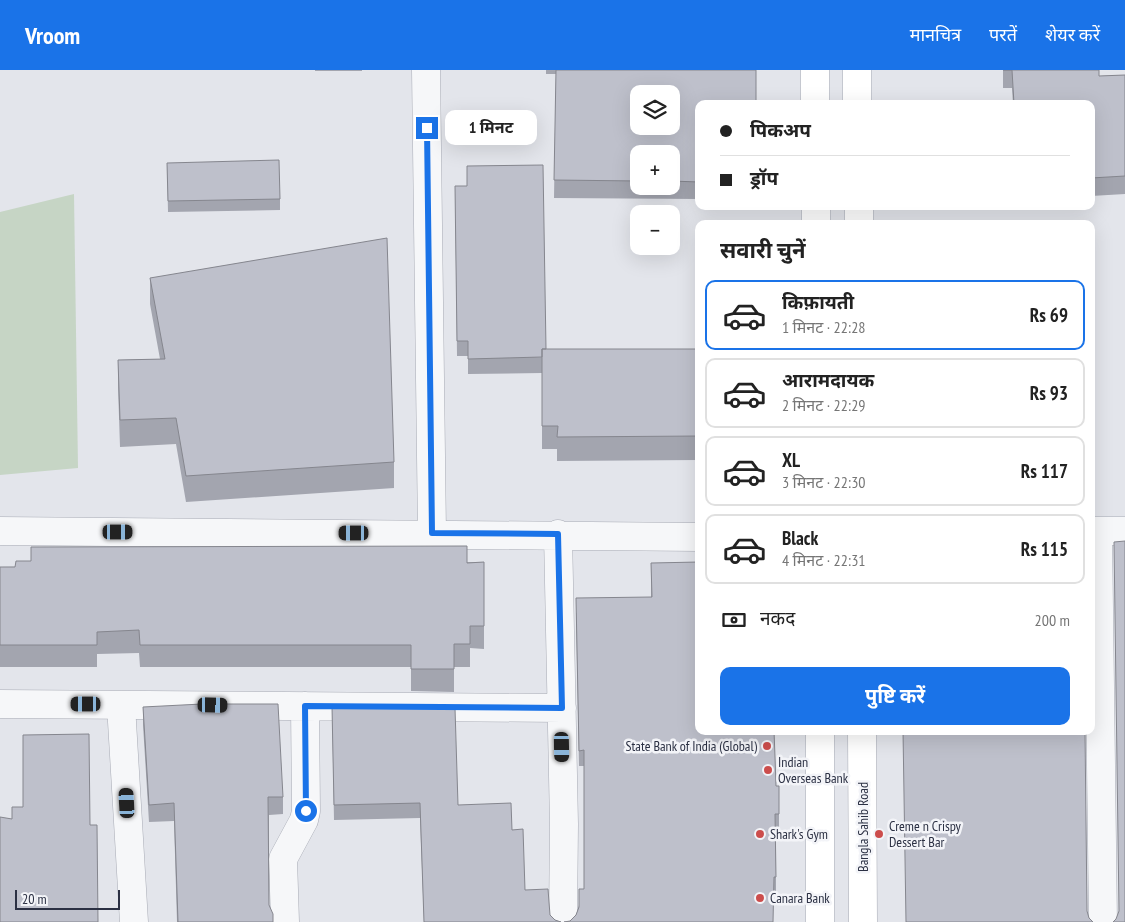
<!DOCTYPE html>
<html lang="hi">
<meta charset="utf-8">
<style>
body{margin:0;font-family:"PT Sans Narrow","Noto Sans Devanagari",sans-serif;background:#f2f2f2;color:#222;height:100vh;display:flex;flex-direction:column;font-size:19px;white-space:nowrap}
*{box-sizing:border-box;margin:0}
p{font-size:16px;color:#767676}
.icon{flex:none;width:28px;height:28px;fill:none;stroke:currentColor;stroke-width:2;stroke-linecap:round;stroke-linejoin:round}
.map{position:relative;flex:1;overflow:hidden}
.panel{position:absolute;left:695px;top:150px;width:400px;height:515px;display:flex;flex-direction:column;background:#fff;border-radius:10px;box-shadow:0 5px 20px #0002}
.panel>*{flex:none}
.guide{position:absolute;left:695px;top:30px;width:400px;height:110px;border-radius:10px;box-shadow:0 5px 20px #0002;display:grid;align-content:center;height:110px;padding:0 25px;background:#fff}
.tools{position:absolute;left:630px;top:15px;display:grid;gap:10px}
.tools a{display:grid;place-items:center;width:50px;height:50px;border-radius:10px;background:#fff;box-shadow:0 5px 20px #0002;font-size:25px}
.scale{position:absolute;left:15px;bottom:12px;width:105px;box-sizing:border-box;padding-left:5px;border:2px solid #2b3043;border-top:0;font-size:14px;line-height:18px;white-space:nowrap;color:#2b3043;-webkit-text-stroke:4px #f3f4f8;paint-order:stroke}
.end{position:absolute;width:22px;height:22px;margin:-11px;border:6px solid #1a73e8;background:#fff;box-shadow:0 0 0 2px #fff}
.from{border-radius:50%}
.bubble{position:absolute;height:35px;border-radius:10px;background:#fff;box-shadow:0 5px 20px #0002;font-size:16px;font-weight:700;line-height:35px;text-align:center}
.car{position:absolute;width:15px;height:30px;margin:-15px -8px;border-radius:6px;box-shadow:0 0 4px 1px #0007;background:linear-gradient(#222 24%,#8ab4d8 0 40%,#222 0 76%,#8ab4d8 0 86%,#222 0)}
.guide b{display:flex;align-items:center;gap:18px;height:48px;font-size:19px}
.guide b+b{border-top:1px solid #e0e0e0}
.guide i{width:12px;height:12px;background:#222}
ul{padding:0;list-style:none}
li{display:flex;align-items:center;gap:15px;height:70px;margin:0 10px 8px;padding:0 15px;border:2px solid #e0e0e0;border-radius:10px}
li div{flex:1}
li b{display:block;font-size:19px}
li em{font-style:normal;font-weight:700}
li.selected{border-color:#1a73e8}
li>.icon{width:45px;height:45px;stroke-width:1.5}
h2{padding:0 25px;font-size:22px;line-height:60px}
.pay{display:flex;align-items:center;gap:12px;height:55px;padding:0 25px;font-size:19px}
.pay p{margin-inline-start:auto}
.action{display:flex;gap:10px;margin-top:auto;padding:10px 25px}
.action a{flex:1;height:58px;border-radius:10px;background:#1a73e8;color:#fff;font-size:20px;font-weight:700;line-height:58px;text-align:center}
header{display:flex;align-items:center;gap:30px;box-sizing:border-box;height:70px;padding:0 25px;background:#1a73e8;color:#fff}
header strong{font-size:24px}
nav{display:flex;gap:28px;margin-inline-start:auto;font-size:18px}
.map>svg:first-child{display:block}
.green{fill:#c6d5c5}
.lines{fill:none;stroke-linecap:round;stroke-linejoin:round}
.street-casing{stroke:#a8abb5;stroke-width:29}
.secondary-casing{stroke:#a8abb5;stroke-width:29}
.street{stroke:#f6f7f9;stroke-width:28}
.secondary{stroke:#fff;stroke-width:28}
.wall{fill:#a3a5af;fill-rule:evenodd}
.building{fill:#bec0cb;stroke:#85868e;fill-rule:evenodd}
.route{stroke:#1a73e8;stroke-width:6}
.poi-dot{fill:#cc4d4c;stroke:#f3f4f8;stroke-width:2}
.labels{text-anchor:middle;stroke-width:5;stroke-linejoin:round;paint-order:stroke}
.poi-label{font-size:14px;fill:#2b3043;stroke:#f3f4f8;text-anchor:start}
.street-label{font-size:14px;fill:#2b3043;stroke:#f3f4f8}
</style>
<header>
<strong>Vroom</strong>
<nav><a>मानचित्र</a><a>परतें</a><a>शेयर करें</a></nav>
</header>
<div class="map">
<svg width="1125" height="852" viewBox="0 0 1125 852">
<rect width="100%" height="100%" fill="#e3e5eb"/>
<path class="green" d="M 74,124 L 78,398 L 0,405 L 0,142 Z"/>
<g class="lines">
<g class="street-casing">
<path id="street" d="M 426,0 L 432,463
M 0,461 L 699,467
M 1091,461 L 1125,461
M 1098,461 L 1103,852
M 558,464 L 564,754 L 563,852
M 0,634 L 562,638
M 121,635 L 134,852
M 285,852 L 283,789 L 304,750 L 306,741 L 305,636"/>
</g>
<g class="secondary-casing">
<path id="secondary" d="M 815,0 L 815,34
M 857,0 L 857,34
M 816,136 L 816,154
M 859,136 L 859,154
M 820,661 L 820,852
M 862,661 L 863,852"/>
</g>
<use href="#street" class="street"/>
<use href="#secondary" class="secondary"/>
</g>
<path class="wall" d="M 315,0 L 362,0 L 362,1 L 315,1 Z
M 546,0 L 756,0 L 699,34 L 699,129 L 554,128 L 556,4 L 546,4 ZM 639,84 L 671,84 L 671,116 L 639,116 Z
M 1003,0 L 1099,0 L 1099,6 L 1125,5 L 1125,124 L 1091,126 L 1091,34 L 1013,34 L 1012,18 L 1003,18 Z
M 167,93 L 280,129 L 280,140 L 168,142 Z
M 455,116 L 546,279 L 699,279 L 699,390 L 557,391 L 557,379 L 542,379 L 542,303 L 468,304 L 468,286 L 457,286 Z
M 150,208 L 394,392 L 394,418 L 186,432 L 176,374 L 120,377 L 118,316 L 118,290 L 160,289 L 150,234 Z
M 484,492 L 484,579 L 470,578 L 470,597 L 454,597 L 454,622 L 411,621 L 411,597 L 140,597 L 139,583 L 97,584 L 97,597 L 0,597 L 0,497 Z
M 651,493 L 775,687 L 776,716 L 779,716 L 779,759 L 776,759 L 776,822 L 570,851 L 576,845 L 584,819 L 584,696 L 579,696 L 576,543 L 651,527 Z
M 143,637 L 283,727 L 283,744 L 269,745 L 269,835 L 273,852 L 177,852 L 174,751 L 149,752 L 143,655 Z
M 332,637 L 458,735 L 512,760 L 525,820 L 555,850 L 561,852 L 424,852 L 420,748 L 334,750 Z"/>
<path class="building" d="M 556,0 L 756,0 L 756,34 L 699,34 L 699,112 L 671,111 L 671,84 L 639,84 L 639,111 L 554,110 ZM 639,24 L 671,24 L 671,56 L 639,56 Z
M 1003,0 L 1099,0 L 1099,6 L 1125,5 L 1125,106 L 1091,108 L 1091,34 L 1014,34 L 1012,0 Z
M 279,90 L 280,129 L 168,131 L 167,93 Z
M 543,95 L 546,279 L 542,279 L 542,287 L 468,289 L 468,271 L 457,271 L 455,116 L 467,116 L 467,96 Z
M 387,168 L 394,392 L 186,406 L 176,348 L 120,350 L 118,290 L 165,289 L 150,208 Z
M 542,279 L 699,279 L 699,366 L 557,367 L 558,356 L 542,356 Z
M 1125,471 L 1125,852 L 1113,852 L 1116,849 L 1119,841 L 1114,472 Z
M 467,476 L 467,493 L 484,492 L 484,556 L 470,556 L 470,574 L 454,574 L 454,599 L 411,599 L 411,575 L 140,575 L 139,560 L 97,562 L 97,575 L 0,575 L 0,497 L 15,497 L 16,491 L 31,491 L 31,477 Z
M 699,492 L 699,661 L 774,661 L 775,687 L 776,716 L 779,716 L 779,744 L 775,744 L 776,807 L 774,807 L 773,852 L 564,852 L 570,851 L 576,845 L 579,837 L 579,819 L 584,819 L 584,680 L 579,681 L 576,528 L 652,527 L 651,493 Z
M 202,634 L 278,634 L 283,727 L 268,727 L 269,835 L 273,844 L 273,852 L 178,852 L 174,733 L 149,735 L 143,637 Z
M 332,637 L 455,638 L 458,735 L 511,733 L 512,760 L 523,759 L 525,820 L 548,819 L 550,845 L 555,850 L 561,852 L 424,852 L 420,733 L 334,735 Z
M 903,661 L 1085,661 L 1087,841 L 1089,848 L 1093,852 L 906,852 Z
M 89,664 L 90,755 L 97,755 L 98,852 L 0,852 L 0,747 L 12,749 L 12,737 L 23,737 L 23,665 Z"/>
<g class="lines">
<path class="route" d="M 306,741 L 305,636 L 562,638 L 558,464 L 432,463 L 427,58"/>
</g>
<g class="poi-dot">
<circle cx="767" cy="676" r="5"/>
<circle cx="768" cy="700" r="5"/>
<circle cx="760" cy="764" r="5"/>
<circle cx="879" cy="764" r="5"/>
<circle cx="760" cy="828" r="5"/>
</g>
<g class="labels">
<g class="poi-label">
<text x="757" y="681" text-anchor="end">State Bank of India (Global)</text>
<text x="778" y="697">Indian<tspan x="778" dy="16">Overseas Bank</tspan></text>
<text x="889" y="761">Creme n Crispy<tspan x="889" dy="16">Dessert Bar</tspan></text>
<text x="770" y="769">Shark's Gym</text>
<text x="770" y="833">Canara Bank</text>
</g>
<g class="street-label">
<text transform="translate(863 757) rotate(-90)" y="5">Bangla Sahib Road</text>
</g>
</g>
</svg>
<div class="tools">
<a><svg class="icon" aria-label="layers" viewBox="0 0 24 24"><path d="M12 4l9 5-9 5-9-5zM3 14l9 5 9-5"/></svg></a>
<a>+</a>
<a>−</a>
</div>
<div class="scale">20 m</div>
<i class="end from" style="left:306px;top:741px"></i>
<i class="end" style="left:427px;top:58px"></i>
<div class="bubble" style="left:445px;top:40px;width:92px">1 मिनट</div>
<i class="car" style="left:118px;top:462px;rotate:90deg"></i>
<i class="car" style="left:354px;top:463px;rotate:270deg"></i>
<i class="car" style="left:86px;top:634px;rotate:270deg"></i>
<i class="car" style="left:213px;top:635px;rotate:91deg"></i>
<i class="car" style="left:562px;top:677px;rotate:179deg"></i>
<i class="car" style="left:127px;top:733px;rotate:357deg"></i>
<div class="guide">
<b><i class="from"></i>पिकअप</b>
<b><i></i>ड्रॉप</b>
</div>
<section class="panel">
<h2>सवारी चुनें</h2>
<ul>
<li class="selected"><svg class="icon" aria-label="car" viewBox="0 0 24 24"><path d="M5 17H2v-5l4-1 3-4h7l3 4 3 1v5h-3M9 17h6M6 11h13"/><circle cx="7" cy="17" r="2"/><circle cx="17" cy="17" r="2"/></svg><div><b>किफ़ायती</b><p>1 मिनट · 22:28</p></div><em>Rs 69</em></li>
<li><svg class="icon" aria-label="car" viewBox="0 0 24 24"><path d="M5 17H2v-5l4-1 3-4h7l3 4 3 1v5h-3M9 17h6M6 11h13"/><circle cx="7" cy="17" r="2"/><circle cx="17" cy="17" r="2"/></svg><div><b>आरामदायक</b><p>2 मिनट · 22:29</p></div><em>Rs 93</em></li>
<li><svg class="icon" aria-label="car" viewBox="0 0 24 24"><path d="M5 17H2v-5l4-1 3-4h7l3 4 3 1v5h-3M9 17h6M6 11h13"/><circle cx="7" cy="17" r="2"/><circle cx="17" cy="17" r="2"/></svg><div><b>XL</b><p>3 मिनट · 22:30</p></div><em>Rs 117</em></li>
<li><svg class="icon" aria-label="car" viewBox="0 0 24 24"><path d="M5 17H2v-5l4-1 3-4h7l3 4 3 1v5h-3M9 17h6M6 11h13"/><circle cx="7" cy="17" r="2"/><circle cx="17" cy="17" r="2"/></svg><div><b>Black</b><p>4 मिनट · 22:31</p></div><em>Rs 115</em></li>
</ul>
<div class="pay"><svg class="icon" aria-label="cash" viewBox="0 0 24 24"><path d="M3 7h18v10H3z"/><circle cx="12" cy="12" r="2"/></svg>नकद<p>200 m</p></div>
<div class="action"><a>पुष्टि करें</a></div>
</section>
</div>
